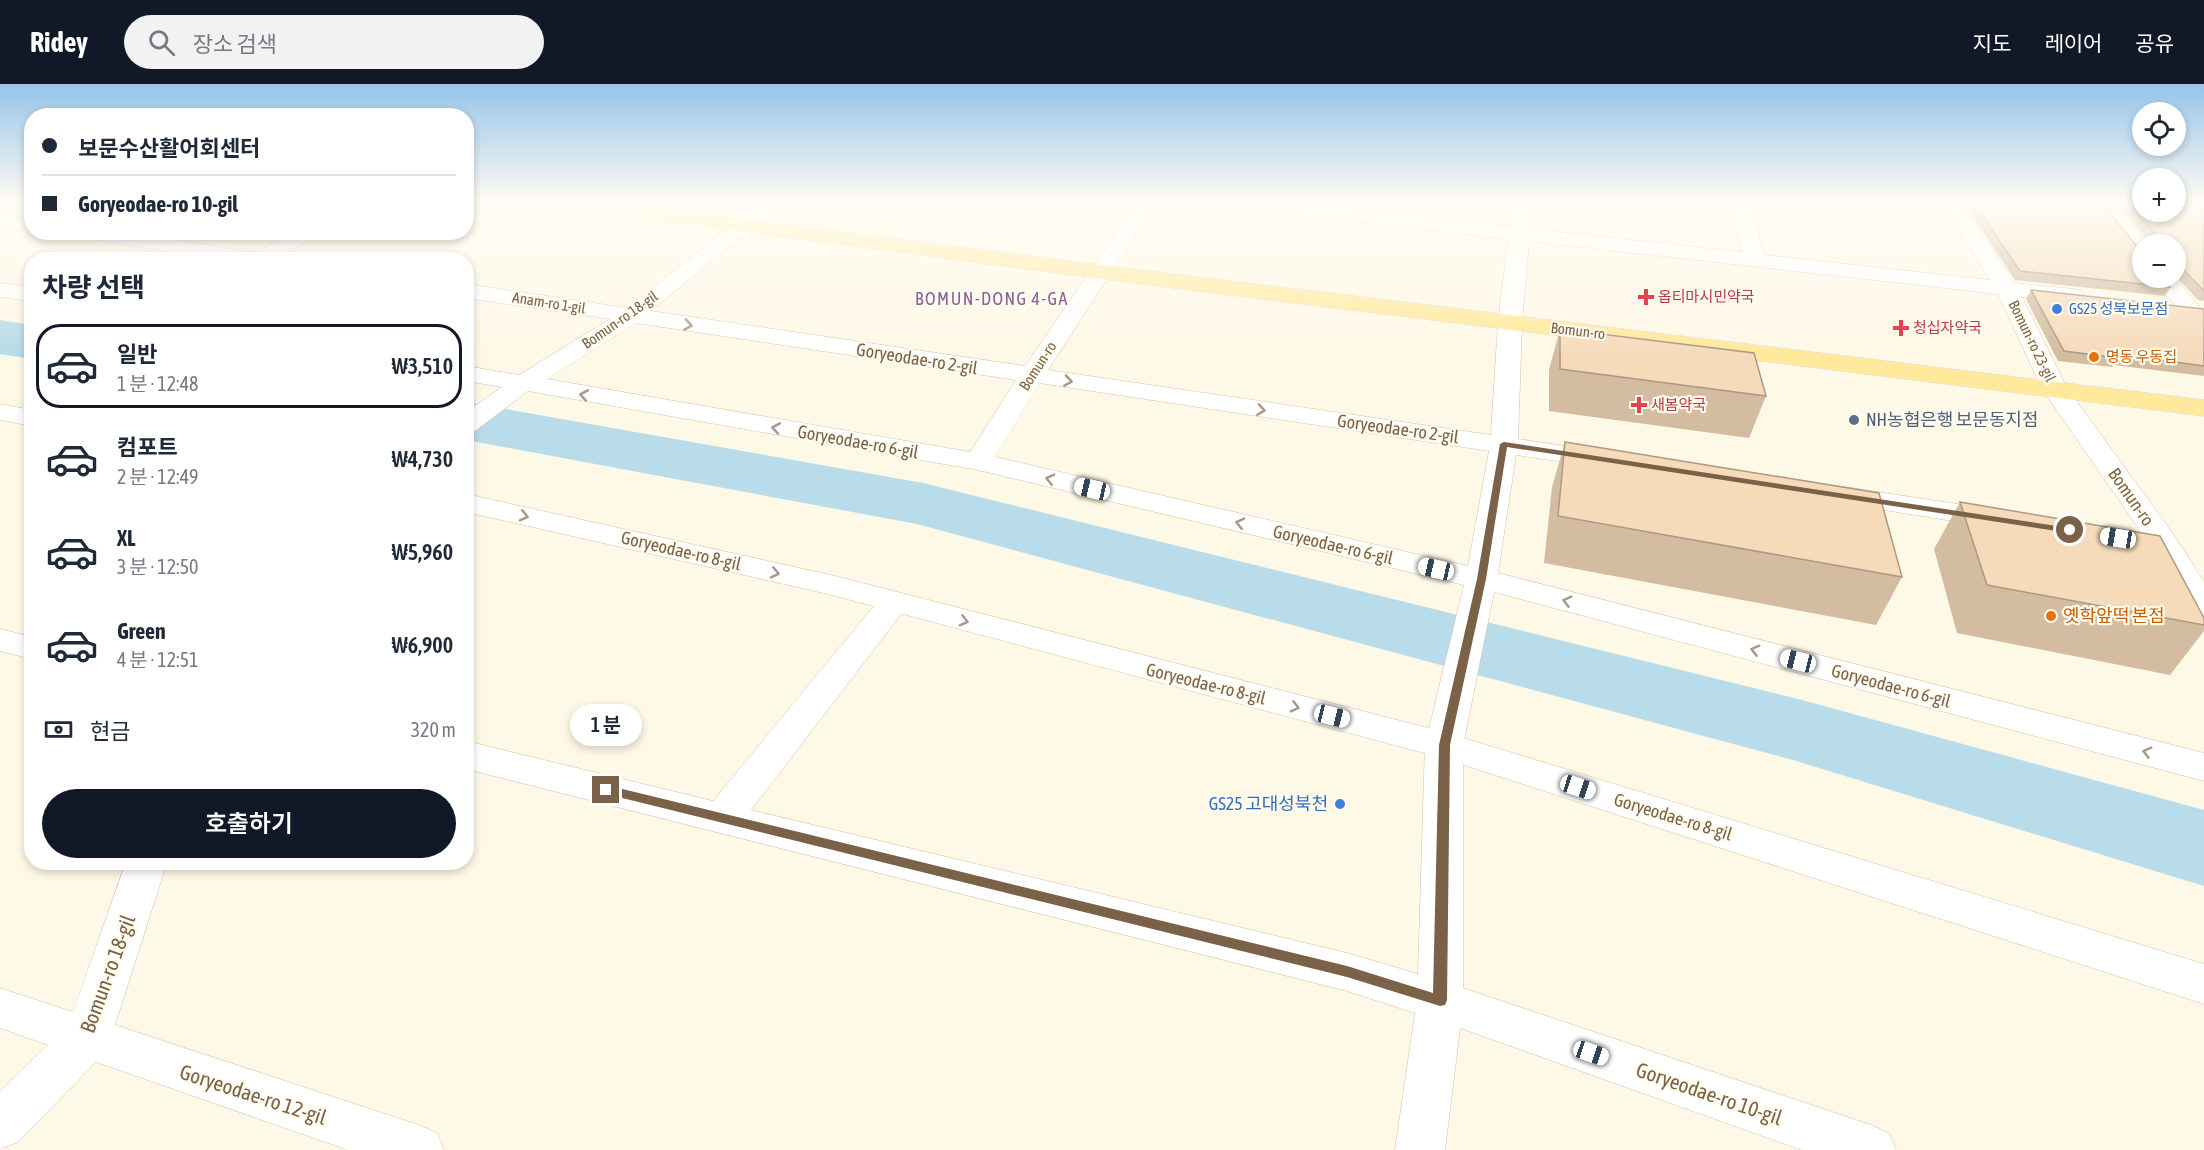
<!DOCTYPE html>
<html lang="ko">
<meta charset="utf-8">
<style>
body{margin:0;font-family:"Asap Condensed","Noto Sans KR",sans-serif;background:#f2f2f3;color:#1f2937;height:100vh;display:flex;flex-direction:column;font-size:22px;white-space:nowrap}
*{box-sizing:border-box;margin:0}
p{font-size:20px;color:#747a83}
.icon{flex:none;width:33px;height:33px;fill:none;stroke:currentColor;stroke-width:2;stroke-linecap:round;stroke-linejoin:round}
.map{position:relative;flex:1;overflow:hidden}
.drawer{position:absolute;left:24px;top:168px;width:450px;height:618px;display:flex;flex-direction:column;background:#fff;border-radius:24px;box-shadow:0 3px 9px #0003}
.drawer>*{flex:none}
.guide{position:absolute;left:24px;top:24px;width:450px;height:132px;border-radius:24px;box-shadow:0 3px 9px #0003;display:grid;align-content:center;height:132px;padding:0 18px;background:#fff}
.tools{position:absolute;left:2132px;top:18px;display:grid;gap:12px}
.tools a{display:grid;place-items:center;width:54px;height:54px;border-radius:50%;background:#fff;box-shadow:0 3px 9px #0003;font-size:30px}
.end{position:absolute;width:27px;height:27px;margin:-14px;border:8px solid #7b6148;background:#fff;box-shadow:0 0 0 3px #fff}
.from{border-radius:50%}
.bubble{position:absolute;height:42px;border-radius:21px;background:#fff;box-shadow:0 3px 9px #0003;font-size:20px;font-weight:600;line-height:42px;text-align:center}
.car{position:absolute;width:18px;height:36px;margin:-18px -9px;border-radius:8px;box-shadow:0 0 4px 2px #0007;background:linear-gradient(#fff 24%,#345 0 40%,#fff 0 76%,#345 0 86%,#fff 0)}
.guide b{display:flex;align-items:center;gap:21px;height:57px;font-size:22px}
.guide b+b{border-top:2px solid #e0e1e3}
.guide i{width:15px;height:15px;background:#1f2937}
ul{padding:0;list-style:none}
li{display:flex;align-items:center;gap:18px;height:84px;margin:0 12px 9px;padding:0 6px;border:3px solid transparent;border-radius:24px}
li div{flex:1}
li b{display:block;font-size:22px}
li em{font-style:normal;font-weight:600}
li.current{border-color:#111827}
li>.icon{width:54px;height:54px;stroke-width:1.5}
h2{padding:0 18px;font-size:27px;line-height:72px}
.pay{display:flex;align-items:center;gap:15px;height:66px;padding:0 18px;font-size:22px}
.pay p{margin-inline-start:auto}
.action{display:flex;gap:12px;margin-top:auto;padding:12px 18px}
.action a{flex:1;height:69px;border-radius:36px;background:#111827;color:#fff;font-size:24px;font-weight:600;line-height:69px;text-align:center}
header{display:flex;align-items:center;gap:36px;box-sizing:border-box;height:84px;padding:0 30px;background:#111827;color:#fff}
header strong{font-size:28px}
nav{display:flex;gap:33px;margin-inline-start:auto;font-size:21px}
.search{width:420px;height:54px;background:#f2f2f3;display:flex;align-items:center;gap:15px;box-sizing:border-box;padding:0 21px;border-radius:33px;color:#747a83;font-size:22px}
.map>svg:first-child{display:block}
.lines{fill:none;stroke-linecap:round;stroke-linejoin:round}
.river{fill:#b8dcea;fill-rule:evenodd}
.minor-casing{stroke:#d2c1aa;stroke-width:1}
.secondary-casing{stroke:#d5c3a8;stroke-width:1}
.primary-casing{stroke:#dfd9d3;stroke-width:1}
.minor{fill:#fff;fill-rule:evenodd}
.secondary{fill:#fff;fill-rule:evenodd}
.primary{fill:#ffe99d;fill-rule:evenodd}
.wall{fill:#d4bca1}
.building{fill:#f6dbbb;stroke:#ac9983;stroke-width:1.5}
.oneway{stroke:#a99888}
.route{fill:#7b6148}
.health-dot{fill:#e0444e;stroke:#fffbef;stroke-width:2}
.shop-dot{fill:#3f7fe0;stroke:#fffbef;stroke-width:2}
.food-dot{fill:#e8710a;stroke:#fffbef;stroke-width:2}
.service-dot{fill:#5c6f8a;stroke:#fffbef;stroke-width:2}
.labels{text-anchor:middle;stroke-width:4.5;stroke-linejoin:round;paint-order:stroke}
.far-health-label{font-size:15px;fill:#be3a42;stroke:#fffbef;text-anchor:start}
.far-street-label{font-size:15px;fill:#7b6148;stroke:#fffbef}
.far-shop-label{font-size:15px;fill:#366cbe;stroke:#fffbef;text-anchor:start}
.far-food-label{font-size:15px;fill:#c56008;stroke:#fffbef;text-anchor:start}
.far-quarter-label{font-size:18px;letter-spacing:1.5px;fill:#8c5f97;stroke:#fffbef}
.street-label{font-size:18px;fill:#7b6148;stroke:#fffbef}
.service-label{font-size:18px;fill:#4e5e75;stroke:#fffbef;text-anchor:start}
.food-label{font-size:18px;fill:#c56008;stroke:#fffbef;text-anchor:start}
.shop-label{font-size:18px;fill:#366cbe;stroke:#fffbef;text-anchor:end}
.near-street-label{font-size:21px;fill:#7b6148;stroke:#fffbef}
</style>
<header>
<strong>Ridey</strong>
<div class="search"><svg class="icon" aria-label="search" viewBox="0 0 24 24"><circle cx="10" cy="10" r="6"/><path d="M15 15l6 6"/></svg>장소 검색</div>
<nav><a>지도</a><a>레이어</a><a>공유</a></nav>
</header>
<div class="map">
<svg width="2204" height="1066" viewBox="0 0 2204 1066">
<rect width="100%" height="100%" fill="#fef8e6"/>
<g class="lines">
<path class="river" d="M 0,236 L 32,241 L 32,275 L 0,270 Z
M 466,318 L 923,399 L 1802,616 L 2204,726 L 2204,802 L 1793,676 L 917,440 L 466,356 Z"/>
<g class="minor-casing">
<path id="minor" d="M 760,119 L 782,119 L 651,227 L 1025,282 L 1137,119 L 1156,119 L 1048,286 L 1491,351 L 1498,239 L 1508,155 L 1246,125 L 1239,123 L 1237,119 L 1302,119 L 1510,142 L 1512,119 L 1532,119 L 1530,145 L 1742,168 L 1730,119 L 1750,119 L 1764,171 L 1990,196 L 1942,119 L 1961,119 L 2014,199 L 2073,205 L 2081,207 L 2084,212 L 2081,217 L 2073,219 L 2022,213 L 2067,304 L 2176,454 L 2204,498 L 2204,534 L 2192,531 L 2150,461 L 2042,305 L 1998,210 L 1529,157 L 1522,239 L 1518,355 L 1606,368 L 1616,370 L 1620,376 L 1616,382 L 1606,384 L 1516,371 L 1498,489 L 2204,669 L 2204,697 L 1494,508 L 1463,661 L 1463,904 L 1871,1041 L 1889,1049 L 1896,1066 L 1802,1066 L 1460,944 L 1445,1066 L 1395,1066 L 1415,929 L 1347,907 L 466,685 L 466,657 L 713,717 L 883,511 L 894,508 L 905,511 L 910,518 L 905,525 L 751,726 L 1347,869 L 1418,890 L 1425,661 L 1464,501 L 978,386 L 528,307 L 475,347 L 466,349 L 466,328 L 502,303 L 466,297 L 466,282 L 519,291 L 610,235 L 466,214 L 466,200 L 627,224 ZM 636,239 L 1016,296 L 970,368 L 547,295 ZM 1039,299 L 1489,367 L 1468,482 L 995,373 Z
M 2093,119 L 2113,119 L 2148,160 L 2142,160 L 2142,173 L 2135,171 Z
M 0,130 L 32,135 L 32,147 L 0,142 Z
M 74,148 L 127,148 L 256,169 L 293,148 L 319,148 L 316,152 L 275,176 L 219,176 L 84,154 L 77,152 Z
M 2175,193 L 2201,225 L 2198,230 L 2190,232 L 2182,230 L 2153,194 Z
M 0,199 L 32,203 L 32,217 L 0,213 Z
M 1838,402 L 1997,426 L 2008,429 L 2012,435 L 2008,441 L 1997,444 L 1828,417 L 1823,411 L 1828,405 Z
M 0,545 L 32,553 L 32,575 L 0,567 Z
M 126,778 L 167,778 L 115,941 L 419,1041 L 437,1049 L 444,1066 L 348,1066 L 96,978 L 18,1058 L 0,1065 L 0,1007 L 48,961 L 0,944 L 0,904 L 73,928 Z"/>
</g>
<g class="secondary-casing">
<path id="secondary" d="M 0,320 L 32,326 L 32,342 L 0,336 Z
M 466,410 L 831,491 L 1444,648 L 2204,880 L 2204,920 L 1439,673 L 828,510 L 466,428 Z"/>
</g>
<g class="primary-casing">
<path id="primary" d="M 562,119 L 619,119 L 1101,181 L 2204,316 L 2204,332 L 1101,195 L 571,125 L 564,123 Z"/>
</g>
<use href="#minor" class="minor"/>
<use href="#secondary" class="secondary"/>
<use href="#primary" class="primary"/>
</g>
<path class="wall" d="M 1964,119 L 2102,119 L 2142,194 L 2170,203 L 2165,212 L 2015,196 Z
M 2116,119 L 2204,119 L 2204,217 L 2198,216 L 2175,191 L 2175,160 L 2145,160 L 2148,156 Z
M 2031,206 L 2204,225 L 2204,292 L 2113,281 L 2112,283 L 2058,277 L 2026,215 Z
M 1560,245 L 1766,312 L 1749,354 L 1549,327 L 1549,286 Z
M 1565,358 L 1902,493 L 1876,541 L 1544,479 L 1552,403 Z
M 1960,418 L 2204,534 L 2204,547 L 2170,591 L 1957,549 L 1934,465 Z"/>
<path class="building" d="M 1974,119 L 2102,119 L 2138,164 L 2142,164 L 2142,194 L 2162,194 L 2170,203 L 2020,187 Z
M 2128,119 L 2142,119 L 2142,128 L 2175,128 L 2175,119 L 2204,119 L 2204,207 L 2180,182 L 2175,182 L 2175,160 L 2149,160 L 2149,154 L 2155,153 L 2155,150 Z
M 2031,206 L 2204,225 L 2204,282 L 2115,270 L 2118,274 L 2064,267 Z
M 1560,245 L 1754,269 L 1766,312 L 1560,285 Z
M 1565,358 L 1879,409 L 1902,493 L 1558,432 Z
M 1960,418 L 2160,452 L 2204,534 L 2204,541 L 1987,501 Z"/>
<defs><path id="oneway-chevron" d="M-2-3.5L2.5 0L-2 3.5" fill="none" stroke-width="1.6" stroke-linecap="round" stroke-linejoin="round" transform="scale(1.5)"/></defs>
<g class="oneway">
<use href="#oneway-chevron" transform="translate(688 241) rotate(9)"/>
<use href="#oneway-chevron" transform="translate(1068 297) rotate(9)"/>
<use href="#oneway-chevron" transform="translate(584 311) rotate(-170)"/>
<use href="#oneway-chevron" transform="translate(1261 326) rotate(8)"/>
<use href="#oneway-chevron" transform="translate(776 344) rotate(-170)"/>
<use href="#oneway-chevron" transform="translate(1050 395) rotate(-167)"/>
<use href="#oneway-chevron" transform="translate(524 432) rotate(13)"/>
<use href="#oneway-chevron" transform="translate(1240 439) rotate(-167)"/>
<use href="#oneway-chevron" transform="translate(775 489) rotate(13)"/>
<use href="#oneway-chevron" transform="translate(1567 517) rotate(-165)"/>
<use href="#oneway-chevron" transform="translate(964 537) rotate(14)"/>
<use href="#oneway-chevron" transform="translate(1755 566) rotate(-165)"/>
<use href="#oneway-chevron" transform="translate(1295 623) rotate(14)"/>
<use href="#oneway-chevron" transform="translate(2147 668) rotate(-165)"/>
</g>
<linearGradient id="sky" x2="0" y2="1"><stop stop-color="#95c4e9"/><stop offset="0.44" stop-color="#fffcf4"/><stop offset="1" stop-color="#fffcf4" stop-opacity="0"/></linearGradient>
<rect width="2204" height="269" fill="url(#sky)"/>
<path class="route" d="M 1504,358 L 2070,444 L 2075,446 L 2070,449 L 1507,363 L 1486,495 L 1450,661 L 1447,916 L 1445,921 L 1440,922 L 1347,893 L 606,710 L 600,706 L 606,701 L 1347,882 L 1433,909 L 1439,661 L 1477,495 L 1500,360 Z"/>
<g class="health-dot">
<path d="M1643 204h6v6h6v6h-6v6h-6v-6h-6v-6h6z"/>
<path d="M1898 235h6v6h6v6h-6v6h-6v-6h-6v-6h6z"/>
<path d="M1636 312h6v6h6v6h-6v6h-6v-6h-6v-6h6z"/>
</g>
<g class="shop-dot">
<circle cx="2057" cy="225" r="6"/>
<circle cx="1340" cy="720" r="6"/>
</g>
<g class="food-dot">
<circle cx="2094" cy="273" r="6"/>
<circle cx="2051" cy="532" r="6"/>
</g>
<circle class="service-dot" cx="1854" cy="336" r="6"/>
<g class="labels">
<g class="far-health-label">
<text x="1658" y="218">옵티마시민약국</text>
<text x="1913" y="249">청십자약국</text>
<text x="1651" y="326">새봄약국</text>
</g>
<g class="far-street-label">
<text transform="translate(549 219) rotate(9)" y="5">Anam-ro 1-gil</text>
<text transform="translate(620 236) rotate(-35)" y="5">Bomun-ro 18-gil</text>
<text transform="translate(1578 247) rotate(7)" y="5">Bomun-ro</text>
<text transform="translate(2032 257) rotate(64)" y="5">Bomun-ro 23-gil</text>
<text transform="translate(1038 282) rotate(-57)" y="5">Bomun-ro</text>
</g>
<g class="far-shop-label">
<text x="2069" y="230">GS25 성북보문점</text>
</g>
<g class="far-food-label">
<text x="2106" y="278">명동 우동집</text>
</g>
<g class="far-quarter-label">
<text x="992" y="221">BOMUN-DONG 4-GA</text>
</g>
<g class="street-label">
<text transform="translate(917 275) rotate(9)" y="6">Goryeodae-ro 2-gil</text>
<text transform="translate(1398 345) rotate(8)" y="6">Goryeodae-ro 2-gil</text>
<text transform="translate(858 358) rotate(10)" y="6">Goryeodae-ro 6-gil</text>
<text transform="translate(2131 413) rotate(55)" y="6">Bomun-ro</text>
<text transform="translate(1333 461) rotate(13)" y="6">Goryeodae-ro 6-gil</text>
<text transform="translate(681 467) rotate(13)" y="6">Goryeodae-ro 8-gil</text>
<text transform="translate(1206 600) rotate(14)" y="6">Goryeodae-ro 8-gil</text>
<text transform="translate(1891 602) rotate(15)" y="6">Goryeodae-ro 6-gil</text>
<text transform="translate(1673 733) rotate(17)" y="6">Goryeodae-ro 8-gil</text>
</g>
<g class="service-label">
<text x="1866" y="342">NH농협은행 보문동지점</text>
</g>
<g class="food-label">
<text x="2063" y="538">옛학앞떡 본점</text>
</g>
<g class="shop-label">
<text x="1328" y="726">GS25 고대성북천</text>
</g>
<g class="near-street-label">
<text transform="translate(108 890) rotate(-70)" y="7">Bomun-ro 18-gil</text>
<text transform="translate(1709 1010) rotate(19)" y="7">Goryeodae-ro 10-gil</text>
<text transform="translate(253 1011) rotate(18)" y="7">Goryeodae-ro 12-gil</text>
</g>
</g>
</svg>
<div class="tools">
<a><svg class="icon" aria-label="locate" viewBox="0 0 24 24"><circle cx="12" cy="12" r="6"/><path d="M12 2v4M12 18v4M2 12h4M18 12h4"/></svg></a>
<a>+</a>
<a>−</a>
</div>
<i class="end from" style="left:2070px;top:446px"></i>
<i class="end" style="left:606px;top:706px"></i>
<div class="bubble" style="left:570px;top:620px;width:72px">1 분</div>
<i class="car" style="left:1092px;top:405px;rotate:283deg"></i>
<i class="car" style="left:2118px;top:454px;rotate:279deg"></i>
<i class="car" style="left:1436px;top:485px;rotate:283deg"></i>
<i class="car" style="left:1798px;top:577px;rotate:284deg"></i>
<i class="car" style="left:1332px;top:632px;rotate:104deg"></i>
<i class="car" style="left:1578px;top:703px;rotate:108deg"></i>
<i class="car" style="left:1591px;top:969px;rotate:109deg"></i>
<div class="guide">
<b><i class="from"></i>보문수산활어회센터</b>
<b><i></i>Goryeodae-ro 10-gil</b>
</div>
<section class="drawer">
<h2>차량 선택</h2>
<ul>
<li class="current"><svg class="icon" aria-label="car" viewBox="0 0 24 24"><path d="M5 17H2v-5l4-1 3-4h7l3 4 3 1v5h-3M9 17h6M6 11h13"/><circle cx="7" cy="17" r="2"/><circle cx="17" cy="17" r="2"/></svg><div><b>일반</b><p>1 분 · 12:48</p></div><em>₩3,510</em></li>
<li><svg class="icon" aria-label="car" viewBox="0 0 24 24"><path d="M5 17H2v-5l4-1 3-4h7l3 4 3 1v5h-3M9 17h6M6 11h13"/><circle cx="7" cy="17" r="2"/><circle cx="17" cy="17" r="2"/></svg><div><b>컴포트</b><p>2 분 · 12:49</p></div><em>₩4,730</em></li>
<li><svg class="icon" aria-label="car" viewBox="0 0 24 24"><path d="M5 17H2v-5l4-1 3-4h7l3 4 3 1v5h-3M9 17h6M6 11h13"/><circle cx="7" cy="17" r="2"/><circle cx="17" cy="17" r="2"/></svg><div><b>XL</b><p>3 분 · 12:50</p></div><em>₩5,960</em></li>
<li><svg class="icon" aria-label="car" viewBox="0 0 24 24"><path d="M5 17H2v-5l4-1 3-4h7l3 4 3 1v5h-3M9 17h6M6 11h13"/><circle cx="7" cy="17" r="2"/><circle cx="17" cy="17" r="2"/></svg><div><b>Green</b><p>4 분 · 12:51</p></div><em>₩6,900</em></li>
</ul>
<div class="pay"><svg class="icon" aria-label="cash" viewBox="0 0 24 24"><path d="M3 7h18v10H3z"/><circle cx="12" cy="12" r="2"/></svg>현금<p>320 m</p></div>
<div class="action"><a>호출하기</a></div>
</section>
</div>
